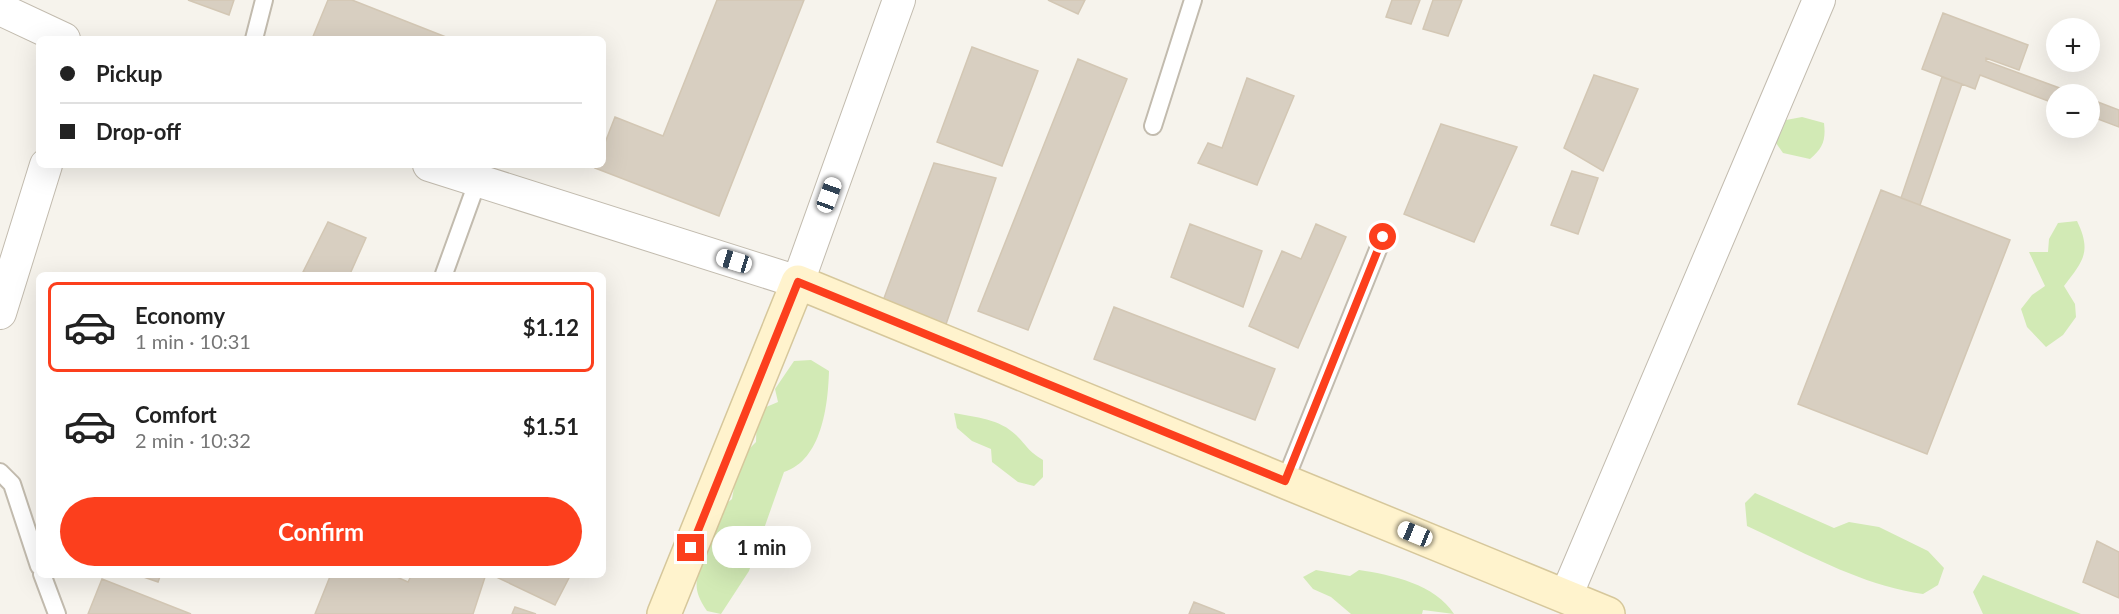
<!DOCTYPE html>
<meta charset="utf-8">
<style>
body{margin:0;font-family:Lato,sans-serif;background:#f6f6f6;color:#222;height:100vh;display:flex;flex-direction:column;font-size:22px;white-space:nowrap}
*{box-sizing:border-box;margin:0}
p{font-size:20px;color:#767676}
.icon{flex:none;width:33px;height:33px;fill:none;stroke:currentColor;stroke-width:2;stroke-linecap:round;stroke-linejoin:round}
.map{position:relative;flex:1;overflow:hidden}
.sheet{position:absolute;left:36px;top:272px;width:570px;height:306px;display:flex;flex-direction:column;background:#fff;border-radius:9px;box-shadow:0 6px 24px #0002}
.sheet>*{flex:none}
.hud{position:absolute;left:36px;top:36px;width:570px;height:132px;border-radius:9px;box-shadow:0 6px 24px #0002;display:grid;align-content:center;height:132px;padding:0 24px;background:#fff}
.buttons{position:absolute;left:2046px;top:18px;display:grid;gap:12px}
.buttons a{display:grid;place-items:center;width:54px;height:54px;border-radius:50%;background:#fff;box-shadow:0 6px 24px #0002;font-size:30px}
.end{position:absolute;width:27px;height:27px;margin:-14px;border:8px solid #fc3f1d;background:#fff;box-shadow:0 0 0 3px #fff}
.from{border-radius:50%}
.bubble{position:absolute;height:42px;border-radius:21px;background:#fff;box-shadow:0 6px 24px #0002;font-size:20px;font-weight:700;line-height:42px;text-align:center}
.car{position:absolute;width:18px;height:36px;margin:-18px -9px;border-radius:8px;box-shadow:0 0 4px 2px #0007;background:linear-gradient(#fff 24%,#345 0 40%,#fff 0 76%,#345 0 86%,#fff 0)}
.hud b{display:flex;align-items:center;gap:21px;height:57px;font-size:22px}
.hud b+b{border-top:2px solid #e0e0e0}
.hud i{width:15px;height:15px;background:#222}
ul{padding:10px 0 0;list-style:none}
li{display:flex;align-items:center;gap:18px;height:90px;margin:0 12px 9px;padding:0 12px;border:3px solid transparent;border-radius:9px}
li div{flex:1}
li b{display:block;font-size:22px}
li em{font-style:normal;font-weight:700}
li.on{border-color:#fc3f1d}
li>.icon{width:54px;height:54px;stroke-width:1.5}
.primary-button{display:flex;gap:12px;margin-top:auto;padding:12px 24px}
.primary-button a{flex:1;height:69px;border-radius:36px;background:#fc3f1d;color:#fff;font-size:24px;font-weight:700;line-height:69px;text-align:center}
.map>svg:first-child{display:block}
.green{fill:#d2eab5}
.building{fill:#d8cfc1;stroke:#d3c7b4;stroke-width:1.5}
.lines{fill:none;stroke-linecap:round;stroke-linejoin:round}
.lane-casing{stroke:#c2bbae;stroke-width:20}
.street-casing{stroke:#c2bbae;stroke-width:34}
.secondary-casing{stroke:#d6c79b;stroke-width:36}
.lane{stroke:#fff;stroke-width:16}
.street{stroke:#fff;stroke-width:32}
.secondary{stroke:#fff3cd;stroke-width:33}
.route{stroke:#fc3f1d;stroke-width:8}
</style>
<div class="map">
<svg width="2119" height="614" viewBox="0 0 2119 614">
<rect width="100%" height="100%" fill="#f6f3ec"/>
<path class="green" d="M 1802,117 L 1824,123 C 1826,140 1823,148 1810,159 L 1783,153 L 1776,143 L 1786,120 Z
M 2077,221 C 2092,252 2083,261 2064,286 L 2075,304 L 2076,317 L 2063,335 L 2046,347 L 2027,327 L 2021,309 L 2032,295 L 2045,286 L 2029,252 L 2048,252 L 2049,239 L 2058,223 Z
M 811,360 L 829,371 C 828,405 822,460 784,472 L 749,571 L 721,614 L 707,611 C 686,580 702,576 710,545 C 713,535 714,523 716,512 L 732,499 L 739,459 L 756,442 L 757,411 L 778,402 L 775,389 L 794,361 Z
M 954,413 C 975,417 1000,419 1016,435 C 1027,446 1028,451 1043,460 L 1043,477 L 1034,486 L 1018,482 L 992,462 L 991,449 L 972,441 L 957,428 Z
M 1755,493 L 1834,528 L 1849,522 L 1879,527 L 1928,551 L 1944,568 L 1938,585 L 1923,594 C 1860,585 1804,552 1747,526 L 1745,503 Z
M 1316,570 L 1350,576 L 1359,570 C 1392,575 1435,584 1454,614 L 1423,610 L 1422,614 L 1351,614 L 1331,597 L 1313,589 L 1303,577 Z
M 1983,575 L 2081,614 L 1983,614 L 1973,592 Z"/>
<path class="building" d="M 188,0 L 234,0 L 229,15 Z
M 328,0 L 352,0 L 451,39 L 312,39 Z
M 717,0 L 804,0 L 719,216 L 595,168 L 596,165 L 603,165 L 603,148 L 615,117 L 663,136 Z
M 1048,0 L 1085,0 L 1078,14 Z
M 1392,0 L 1420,0 L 1411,24 L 1386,17 Z
M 1433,0 L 1462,0 L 1448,36 L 1423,29 Z
M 1943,13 L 2028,45 L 2019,70 L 1986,58 L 1986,61 L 2076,94 L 2056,94 L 2056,104 L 1980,75 L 1975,89 L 1922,69 Z
M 972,47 L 1038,71 L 1002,166 L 937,142 Z
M 1078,59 L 1127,79 L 1028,330 L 978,311 Z
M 1594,75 L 1638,89 L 1603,171 L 1564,148 Z
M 1942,77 L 1962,84 L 1920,205 L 1901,198 Z
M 1247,78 L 1294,96 L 1257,185 L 1198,163 L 1208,143 L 1222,148 Z
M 2090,99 L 2119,110 L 2119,127 L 2090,116 Z
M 1441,124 L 1517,147 L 1474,242 L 1404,214 Z
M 934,163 L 996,178 L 944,330 L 880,309 Z
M 1572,171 L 1598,178 L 1578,234 L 1551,225 Z
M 1881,190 L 2010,240 L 1927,454 L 1798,404 Z
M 328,222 L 366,238 L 350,274 L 312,274 L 303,272 Z
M 1190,224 L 1262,251 L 1243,307 L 1171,277 Z
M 1316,224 L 1346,237 L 1298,348 L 1249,326 L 1282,251 L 1301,259 Z
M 1114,307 L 1275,369 L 1255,420 L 1094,359 Z
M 2097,541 L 2119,552 L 2119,598 L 2083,582 Z
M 135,574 L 161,574 L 158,582 Z
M 331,574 L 390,574 L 408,582 L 412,574 L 486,574 L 473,614 L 315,614 Z
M 490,574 L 571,574 L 555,605 Z
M 102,579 L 191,614 L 88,614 Z
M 1194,602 L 1225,614 L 1189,614 Z
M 515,607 L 536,614 L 512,614 Z"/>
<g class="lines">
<g class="lane-casing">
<path id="lane" d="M 254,39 L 264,0
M 1153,126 L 1193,0
M 444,274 L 478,180
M 0,472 L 12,484 L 39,566
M 1285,481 L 1383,237
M 42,574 L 57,614"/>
</g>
<g class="street-casing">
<path id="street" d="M 0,9 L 64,39
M 429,165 L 798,282 L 899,0
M 0,313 L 46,165
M 1566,596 L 1819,0"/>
</g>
<g class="secondary-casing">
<path id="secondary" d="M 664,614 L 798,282 L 1608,614"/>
</g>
<use href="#lane" class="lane"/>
<use href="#street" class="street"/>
<use href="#secondary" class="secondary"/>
</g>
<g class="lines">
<path class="route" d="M 691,548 L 798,282 L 1285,481 L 1383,237"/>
</g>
</svg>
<div class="buttons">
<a>+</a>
<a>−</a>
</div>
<i class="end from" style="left:1383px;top:237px"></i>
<i class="end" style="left:691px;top:548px"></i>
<div class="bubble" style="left:712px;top:526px;width:99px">1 min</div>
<i class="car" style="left:829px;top:195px;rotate:20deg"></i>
<i class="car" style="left:734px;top:261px;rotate:287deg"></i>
<i class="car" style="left:1415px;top:534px;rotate:292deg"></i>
<div class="hud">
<b><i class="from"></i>Pickup</b>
<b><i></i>Drop-off</b>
</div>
<section class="sheet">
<ul>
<li class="on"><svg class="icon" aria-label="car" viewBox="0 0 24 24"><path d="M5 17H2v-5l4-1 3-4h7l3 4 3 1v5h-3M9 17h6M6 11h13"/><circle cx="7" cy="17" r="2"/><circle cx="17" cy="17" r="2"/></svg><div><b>Economy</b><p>1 min · 10:31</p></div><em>$1.12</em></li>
<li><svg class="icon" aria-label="car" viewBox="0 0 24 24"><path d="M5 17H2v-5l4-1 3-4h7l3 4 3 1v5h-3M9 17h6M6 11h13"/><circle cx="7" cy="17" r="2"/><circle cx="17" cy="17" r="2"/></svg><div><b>Comfort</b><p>2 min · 10:32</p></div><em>$1.51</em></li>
</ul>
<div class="primary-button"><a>Confirm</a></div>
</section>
</div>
